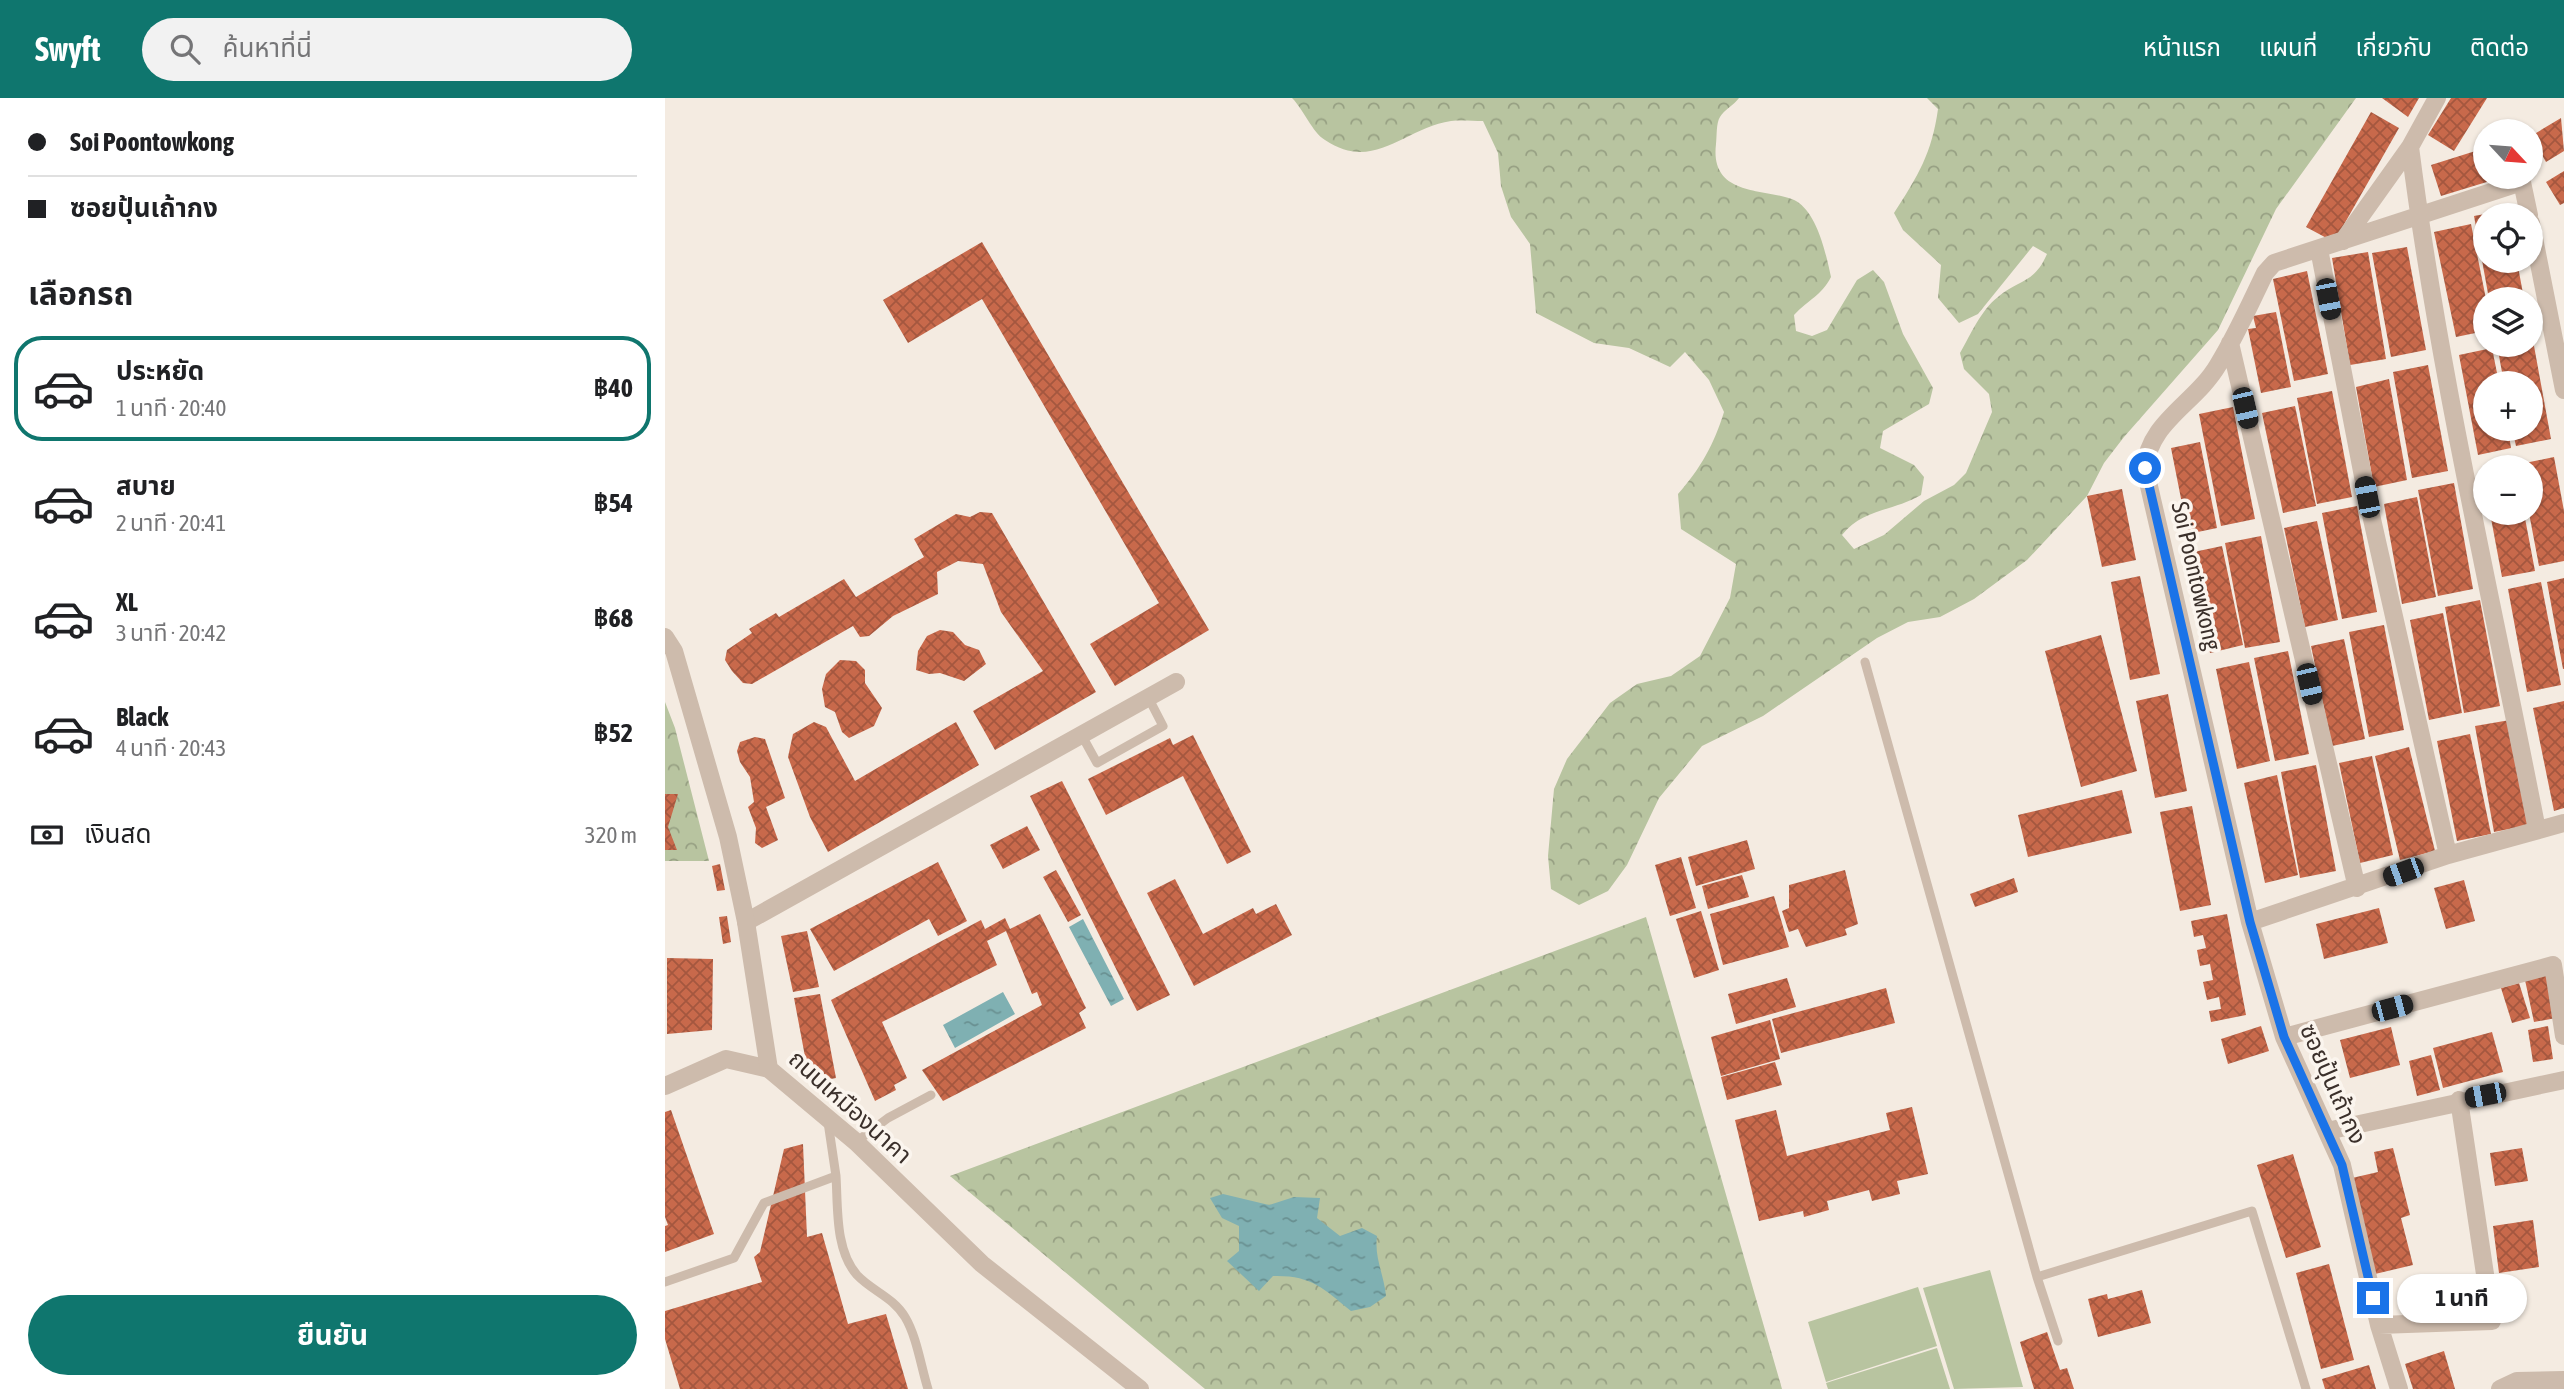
<!DOCTYPE html>
<html lang="th">
<meta charset="utf-8">
<style>
body{margin:0;font-family:"Asap Condensed","Noto Sans Thai",sans-serif;background:#f2f2f2;color:#202124;height:100vh;display:flex;flex-direction:column;font-size:26px;white-space:nowrap}
*{box-sizing:border-box;margin:0}
p{font-size:23px;color:#757577}
.icon{flex:none;width:38px;height:38px;fill:none;stroke:currentColor;stroke-width:2;stroke-linecap:round;stroke-linejoin:round}
.map{position:relative;flex:1;overflow:hidden}
.details{display:flex;flex-direction:column;background:#fff;width:665px}
.details>*{flex:none}
.guide{display:grid;align-content:center;height:154px;padding:0 28px;background:#fff}
.needle{width:46px;rotate:116deg}
.tools{position:absolute;left:1808px;top:21px;display:grid;gap:14px}
.tools a{display:grid;place-items:center;width:70px;height:70px;border-radius:50%;background:#fff;box-shadow:0 2px 5px #0004;font-size:35px}
.end{position:absolute;width:32px;height:32px;margin:-16px;border:9px solid #1a73e8;background:#fff;box-shadow:0 0 0 4px #fff}
.from{border-radius:50%}
.bubble{position:absolute;height:49px;border-radius:24px;background:#fff;box-shadow:0 2px 5px #0004;font-size:23px;font-weight:700;line-height:49px;text-align:center}
.car{position:absolute;width:21px;height:42px;margin:-21px -10px;border-radius:9px;box-shadow:0 0 5px 2px #0007;background:linear-gradient(#222 24%,#8ab4d8 0 40%,#222 0 76%,#8ab4d8 0 86%,#222 0)}
.guide b{display:flex;align-items:center;gap:24px;height:66px;font-size:26px}
.guide b+b{border-top:2px solid #e0e0e0}
.guide i{width:18px;height:18px;background:#202124}
ul{padding:0;list-style:none}
li{display:flex;align-items:center;gap:21px;height:105px;margin:0 14px 10px;padding:0 14px;border:4px solid transparent;border-radius:28px}
li div{flex:1}
li b{display:block;font-size:26px}
li em{font-style:normal;font-weight:700}
li.on{border-color:#0f766e}
li>.icon{width:63px;height:63px;stroke-width:1.5}
h2{padding:0 28px;font-size:32px;line-height:84px}
.pay{display:flex;align-items:center;gap:18px;height:77px;padding:0 28px;font-size:26px}
.pay p{margin-inline-start:auto}
.primary-button{display:flex;gap:14px;margin-top:auto;padding:14px 28px}
.primary-button a{flex:1;height:80px;border-radius:42px;background:#0f766e;color:#fff;font-size:28px;font-weight:700;line-height:80px;text-align:center}
header{display:flex;align-items:center;gap:42px;box-sizing:border-box;height:98px;padding:0 35px;background:#0f766e;color:#fff}
header strong{font-size:33px}
nav{display:flex;gap:38px;margin-inline-start:auto;font-size:24px}
.search{width:490px;height:63px;background:#f2f2f2;display:flex;align-items:center;gap:18px;box-sizing:border-box;padding:0 24px;border-radius:38px;color:#757577;font-size:26px}
main{display:flex;flex:1;min-height:0}
.map>svg:first-child{display:block}
.forest{fill:url(#forest-crowns)}
.pitch{fill:#b8c4a0}
.water{fill:url(#water-ripples)}
.building{fill:url(#building-cross-hatch)}
.lines{fill:none;stroke-linecap:round;stroke-linejoin:round}
.service{stroke:#cdbbac;stroke-width:9}
.minor{stroke:#cdbbac;stroke-width:18}
.tertiary{stroke:#cdbbac;stroke-width:18}
.route{stroke:#1a73e8;stroke-width:9}
.labels{text-anchor:middle;stroke-width:7;stroke-linejoin:round;paint-order:stroke}
.street-label{font-size:24px;fill:#3b302b;stroke:#fbf5ee}
</style>
<header>
<strong>Swyft</strong>
<div class="search"><svg class="icon" aria-label="search" viewBox="0 0 24 24"><circle cx="10" cy="10" r="6"/><path d="M15 15l6 6"/></svg>ค้นหาที่นี่</div>
<nav><a>หน้าแรก</a><a>แผนที่</a><a>เกี่ยวกับ</a><a>ติดต่อ</a></nav>
</header>
<main>
<section class="details">
<div class="guide">
<b><i class="from"></i>Soi Poontowkong</b>
<b><i></i>ซอยปุ้นเถ้ากง</b>
</div>
<h2>เลือกรถ</h2>
<ul>
<li class="on"><svg class="icon" aria-label="car" viewBox="0 0 24 24"><path d="M5 17H2v-5l4-1 3-4h7l3 4 3 1v5h-3M9 17h6M6 11h13"/><circle cx="7" cy="17" r="2"/><circle cx="17" cy="17" r="2"/></svg><div><b>ประหยัด</b><p>1 นาที · 20:40</p></div><em>฿40</em></li>
<li><svg class="icon" aria-label="car" viewBox="0 0 24 24"><path d="M5 17H2v-5l4-1 3-4h7l3 4 3 1v5h-3M9 17h6M6 11h13"/><circle cx="7" cy="17" r="2"/><circle cx="17" cy="17" r="2"/></svg><div><b>สบาย</b><p>2 นาที · 20:41</p></div><em>฿54</em></li>
<li><svg class="icon" aria-label="car" viewBox="0 0 24 24"><path d="M5 17H2v-5l4-1 3-4h7l3 4 3 1v5h-3M9 17h6M6 11h13"/><circle cx="7" cy="17" r="2"/><circle cx="17" cy="17" r="2"/></svg><div><b>XL</b><p>3 นาที · 20:42</p></div><em>฿68</em></li>
<li><svg class="icon" aria-label="car" viewBox="0 0 24 24"><path d="M5 17H2v-5l4-1 3-4h7l3 4 3 1v5h-3M9 17h6M6 11h13"/><circle cx="7" cy="17" r="2"/><circle cx="17" cy="17" r="2"/></svg><div><b>Black</b><p>4 นาที · 20:43</p></div><em>฿52</em></li>
</ul>
<div class="pay"><svg class="icon" aria-label="cash" viewBox="0 0 24 24"><path d="M3 7h18v10H3z"/><circle cx="12" cy="12" r="2"/></svg>เงินสด<p>320 m</p></div>
<div class="primary-button"><a>ยืนยัน</a></div>
</section>
<div class="map">
<svg width="1899" height="1291" viewBox="0 0 1899 1291">
<defs>
<pattern id="forest-crowns" width="20" height="18" patternUnits="userSpaceOnUse" patternTransform="scale(1.75)"><rect width="20" height="18" fill="#b8c4a0"/><path d="M2 6a3 3 0 1 1 6 0M12 15a3 3 0 1 1 6 0" fill="none" stroke="#97a083"/></pattern>
<pattern id="water-ripples" width="26" height="14" patternUnits="userSpaceOnUse" patternTransform="scale(1.75)"><rect width="26" height="14" fill="#7fb0b2"/><path d="M2 4q2-2 4 0t4 0M15 11q2-2 4 0t4 0" fill="none" stroke="#699091"/></pattern>
<pattern id="building-cross-hatch" width="8" height="8" patternUnits="userSpaceOnUse" patternTransform="scale(1.75)"><rect width="8" height="8" fill="#c8694b"/><path d="M0 0l8 8M0 8l8-8" fill="none" stroke="#a4573f"/></pattern>
</defs>
<rect width="100%" height="100%" fill="#f4ebe1"/>
<path class="forest" d="M 627,0 L 1074,0 C 1069,7 1059,12 1055,19 C 1051,25 1052,38 1051,46 C 1044,104 1111,88 1134,105 C 1153,119 1161,156 1166,179 C 1156,198 1144,201 1129,217 L 1131,233 L 1147,238 L 1162,232 L 1192,182 L 1208,172 L 1219,184 L 1238,236 L 1268,290 L 1264,306 L 1218,333 L 1215,350 L 1249,367 L 1259,379 L 1256,397 C 1229,413 1197,411 1177,437 L 1189,451 L 1219,437 L 1259,403 L 1289,387 L 1301,375 L 1327,314 L 1324,296 L 1299,271 L 1295,255 C 1306,236 1316,212 1333,199 C 1354,181 1369,186 1382,156 L 1368,148 L 1313,216 L 1294,225 L 1273,200 L 1276,167 L 1238,132 L 1229,115 C 1253,78 1267,55 1273,11 L 1262,0 L 1691,0 L 1611,111 L 1553,232 L 1459,339 L 1439,365 L 1422,398 L 1362,462 L 1309,501 L 1275,519 L 1243,524 L 1212,540 L 1098,618 L 1037,648 L 994,700 L 962,767 L 943,793 L 914,807 L 886,791 L 883,758 L 889,691 L 902,661 L 945,605 L 972,586 L 1006,578 L 1035,558 L 1065,500 L 1071,466 L 1016,431 L 1013,396 C 1036,370 1049,346 1059,314 L 1044,282 L 1020,254 L 1005,269 L 964,250 L 929,245 L 871,215 L 865,146 L 846,119 L 836,88 L 833,55 L 818,23 C 808,23 796,22 786,23 C 739,30 709,75 660,42 C 647,34 639,12 627,0 Z
M 0,604 L 10,630 L 44,763 L 0,763 Z
M 981,819 L 1117,1291 L 540,1291 L 285,1078 Z"/>
<path class="pitch" d="M 1325,1172 L 1358,1289 L 1289,1291 L 1258,1190 Z
M 1253,1189 L 1272,1248 L 1161,1284 L 1143,1224 Z
M 1272,1250 L 1285,1291 L 1163,1291 L 1161,1285 Z"/>
<path class="water" d="M 418,821 L 459,901 L 446,908 L 404,829 Z
M 338,894 L 350,916 L 290,950 L 278,927 Z
M 558,1096 L 604,1107 L 629,1099 L 655,1100 L 652,1120 L 675,1138 L 697,1130 L 712,1138 C 709,1159 719,1177 721,1198 L 705,1209 L 686,1213 C 658,1190 646,1177 608,1178 L 594,1193 L 562,1163 L 574,1153 L 574,1128 L 557,1120 L 545,1100 Z"/>
<path class="building" d="M 1717,0 L 1754,0 L 1743,19 Z
M 1786,0 L 1822,0 L 1789,53 L 1763,37 Z
M 1706,14 L 1734,30 L 1669,144 L 1641,129 Z
M 1896,20 L 1899,53 L 1881,64 L 1866,38 Z
M 1820,50 L 1820,79 L 1838,79 L 1776,98 L 1766,67 Z
M 1899,73 L 1899,105 L 1895,107 L 1881,84 Z
M 1820,116 L 1820,163 L 1852,163 L 1859,201 L 1824,201 L 1809,118 Z
M 1806,126 L 1821,201 L 1820,233 L 1791,239 L 1769,134 Z
M 317,144 L 544,532 L 450,588 L 425,546 L 494,505 L 317,201 L 243,245 L 218,202 Z
M 1742,149 L 1761,252 L 1726,259 L 1707,155 Z
M 1703,154 L 1721,261 L 1685,267 L 1667,160 Z
M 1642,173 L 1663,276 L 1629,283 L 1608,181 Z
M 1611,214 L 1626,289 L 1596,295 L 1583,231 L 1591,230 L 1588,218 Z
M 1867,237 L 1886,341 L 1851,348 L 1847,331 L 1866,331 L 1866,285 L 1839,285 L 1832,247 L 1866,247 Z
M 1827,250 L 1834,285 L 1820,285 L 1820,331 L 1843,331 L 1846,350 L 1813,357 L 1794,257 Z
M 1763,267 L 1783,373 L 1747,380 L 1728,274 Z
M 1724,281 L 1742,382 L 1709,389 L 1691,289 Z
M 1667,293 L 1687,399 L 1652,406 L 1632,300 Z
M 1630,308 L 1651,408 L 1618,415 L 1597,315 Z
M 1568,309 L 1590,421 L 1556,428 L 1534,316 Z
M 1535,344 L 1552,430 L 1523,436 L 1506,350 Z
M 1889,359 L 1899,413 L 1899,463 L 1874,468 L 1864,415 L 1866,369 L 1856,369 L 1855,366 Z
M 1789,385 L 1808,491 L 1773,498 L 1753,392 Z
M 1457,391 L 1471,462 L 1437,469 L 1422,398 Z
M 1752,399 L 1771,499 L 1737,506 L 1719,406 Z
M 1692,408 L 1712,514 L 1677,521 L 1657,415 Z
M 315,414 L 327,415 L 431,594 L 330,652 L 308,613 L 378,573 L 336,514 L 318,466 L 293,463 L 272,474 L 273,496 L 228,518 L 204,538 L 195,539 L 188,528 L 87,586 L 78,585 L 67,573 L 60,562 L 62,552 L 87,535 L 84,531 L 111,515 L 114,519 L 179,481 L 191,499 L 259,459 L 249,441 L 291,416 L 305,419 Z
M 1825,415 L 1859,415 L 1870,473 L 1837,479 Z
M 1652,423 L 1673,522 L 1640,529 L 1619,430 Z
M 1596,438 L 1615,544 L 1580,550 L 1560,445 Z
M 1557,448 L 1578,547 L 1545,555 L 1524,455 Z
M 1475,478 L 1495,576 L 1465,582 L 1446,484 Z
M 1899,480 L 1899,571 L 1898,571 L 1882,484 Z
M 1876,484 L 1896,587 L 1862,594 L 1843,491 Z
M 1815,502 L 1835,608 L 1799,615 L 1780,509 Z
M 1778,515 L 1797,615 L 1764,622 L 1745,522 Z
M 1719,527 L 1739,632 L 1704,639 L 1684,534 Z
M 275,532 L 288,534 L 300,547 L 314,552 L 321,566 L 299,583 L 275,575 L 264,576 L 251,572 L 253,553 L 262,538 Z
M 1436,537 L 1472,673 L 1416,689 L 1380,553 Z
M 1679,541 L 1700,641 L 1667,648 L 1646,548 Z
M 1623,553 L 1644,656 L 1610,663 L 1589,560 Z
M 175,562 L 191,563 L 200,572 L 200,585 L 217,610 L 209,628 L 184,640 L 177,634 L 170,614 L 160,609 L 157,591 L 161,576 Z
M 1584,564 L 1605,663 L 1572,671 L 1551,571 Z
M 1503,596 L 1522,693 L 1490,700 L 1471,603 Z
M 1899,603 L 1899,710 L 1889,713 L 1868,610 Z
M 1845,622 L 1865,727 L 1829,734 L 1810,628 Z
M 149,624 L 161,629 L 190,683 L 291,624 L 314,667 L 163,754 L 145,719 L 123,659 L 128,636 Z
M 1805,636 L 1826,736 L 1792,743 L 1772,643 Z
M 528,637 L 586,754 L 562,766 L 518,678 L 441,717 L 423,681 L 505,640 L 508,647 Z
M 90,639 L 100,641 L 120,700 L 101,709 L 113,742 L 97,750 L 90,745 L 91,730 L 83,709 L 89,704 L 85,679 L 75,664 L 72,653 L 75,644 Z
M 1744,649 L 1770,753 L 1735,762 L 1710,658 Z
M 1707,658 L 1728,757 L 1695,765 L 1674,665 Z
M 1651,667 L 1671,773 L 1635,780 L 1616,674 Z
M 1612,677 L 1633,777 L 1600,785 L 1579,685 Z
M 397,683 L 505,897 L 472,913 L 365,698 Z
M 1457,692 L 1467,735 L 1363,759 L 1353,717 Z
M 0,696 L 13,696 L 3,729 L 12,752 L 0,752 Z
M 1527,708 L 1546,807 L 1515,813 L 1495,714 Z
M 362,728 L 375,752 L 338,771 L 325,747 Z
M 1082,742 L 1090,771 L 1031,788 L 1023,759 Z
M 1016,759 L 1031,810 L 1005,818 L 990,767 Z
M 273,764 L 302,823 L 273,838 L 264,821 L 169,873 L 145,831 Z
M 55,766 L 60,792 L 52,793 L 47,768 Z
M 391,772 L 416,817 L 403,824 L 378,779 Z
M 1180,772 L 1193,826 L 1180,831 L 1182,837 L 1141,849 L 1133,831 L 1124,834 L 1117,813 L 1124,810 L 1124,787 Z
M 1077,777 L 1084,799 L 1043,811 L 1037,788 Z
M 1349,780 L 1353,794 L 1310,809 L 1305,796 Z
M 510,781 L 538,836 L 588,810 L 591,816 L 611,806 L 627,837 L 529,888 L 482,795 Z
M 1799,782 L 1810,823 L 1781,831 L 1769,790 Z
M 1109,798 L 1124,849 L 1058,867 L 1045,816 Z
M 1714,810 L 1723,845 L 1659,861 L 1651,826 Z
M 1036,813 L 1054,872 L 1029,880 L 1011,821 Z
M 375,816 L 421,910 L 414,915 L 421,930 L 278,1003 L 257,972 L 377,907 L 372,894 L 367,896 L 341,833 L 322,843 L 332,867 L 217,924 L 242,980 L 229,987 L 231,992 L 210,1003 L 166,902 L 316,822 L 320,831 L 340,820 L 345,831 Z
M 1562,816 L 1581,917 L 1546,924 L 1544,913 L 1556,911 L 1554,899 L 1542,902 L 1538,884 L 1548,882 L 1545,866 L 1535,868 L 1532,852 L 1541,850 L 1538,837 L 1529,839 L 1526,823 Z
M 62,818 L 66,844 L 58,846 L 54,819 Z
M 142,833 L 154,889 L 128,894 L 116,838 Z
M 2,860 L 48,861 L 47,932 L 2,936 Z
M 1882,877 L 1891,920 L 1869,924 L 1860,882 Z
M 1122,880 L 1131,909 L 1071,926 L 1063,896 Z
M 1854,885 L 1865,920 L 1847,925 L 1836,890 Z
M 1221,890 L 1230,925 L 1116,955 L 1107,921 Z
M 155,896 L 171,980 L 145,985 L 129,900 Z
M 1105,922 L 1115,961 L 1056,978 L 1046,939 Z
M 1596,928 L 1604,953 L 1563,966 L 1556,941 Z
M 1883,928 L 1888,961 L 1868,964 L 1863,932 Z
M 1726,929 L 1735,967 L 1685,980 L 1675,942 Z
M 1827,934 L 1838,974 L 1778,990 L 1768,950 Z
M 1766,957 L 1775,992 L 1752,998 L 1744,963 Z
M 1110,964 L 1117,987 L 1062,1002 L 1056,979 Z
M 1247,1009 L 1263,1076 L 1232,1083 L 1235,1096 L 1207,1103 L 1204,1092 L 1162,1103 L 1164,1112 L 1139,1119 L 1138,1113 L 1094,1123 L 1070,1022 L 1111,1012 L 1122,1058 L 1225,1032 L 1221,1015 Z
M 6,1012 L 49,1136 L 0,1154 L 0,1128 L 3,1127 L 0,1119 L 0,1014 Z
M 138,1046 L 142,1139 L 157,1135 L 183,1226 L 221,1216 L 243,1291 L 15,1291 L 0,1241 L 0,1213 L 97,1184 L 89,1159 L 95,1154 L 119,1051 Z
M 1728,1050 L 1745,1117 L 1736,1120 L 1748,1167 L 1710,1176 L 1687,1080 L 1713,1074 L 1709,1054 Z
M 1857,1050 L 1863,1083 L 1830,1088 L 1825,1055 Z
M 1628,1056 L 1656,1149 L 1621,1160 L 1592,1067 Z
M 1868,1122 L 1874,1169 L 1834,1175 L 1828,1128 Z
M 1664,1166 L 1689,1262 L 1656,1271 L 1631,1175 Z
M 1477,1192 L 1486,1225 L 1433,1239 L 1423,1201 L 1442,1196 L 1443,1201 Z
M 1382,1234 L 1395,1272 L 1402,1270 L 1409,1291 L 1369,1291 L 1355,1244 Z
M 1779,1253 L 1790,1291 L 1748,1291 L 1740,1266 Z
M 1704,1267 L 1711,1291 L 1660,1291 L 1657,1281 Z"/>
<g class="lines">
<path class="service" d="M 1200,564 L 1372,1179 L 1393,1243
M 416,636 L 432,665 L 498,628 L 483,599
M 191,1044 L 223,1020 L 266,997
M 171,1078 C 173,1110 170,1152 192,1177 C 207,1193 228,1199 240,1219 C 252,1239 256,1269 263,1291
M 1372,1179 L 1587,1113 L 1641,1291
M 0,1184 L 69,1160 L 99,1105 L 171,1078 L 163,1024"/>
<path class="minor" d="M 1745,49 C 1774,278 1828,505 1872,732
M 1866,125 L 1899,292
M 1678,143 L 1745,49 L 1772,0
M 1654,151 L 1702,399 L 1783,757
M 1565,245 L 1692,790
M 81,824 L 511,584
M 1585,824 L 1783,757 L 1899,725
M 1619,939 L 1888,867 L 1899,938
M 0,988 L 61,961 L 104,971
M 1662,1033 L 1899,982
M 1714,1227 L 1827,1223 L 1794,1002
M 1734,1291 L 1714,1227 L 1677,1067 L 1619,939 L 1585,824 L 1480,371 C 1483,324 1530,306 1553,267 C 1571,238 1585,206 1600,175 L 1609,165 L 1857,84 L 1864,117
M 1835,1291 L 1852,1283 L 1899,1282"/>
<path class="tertiary" d="M 0,539 L 9,553 L 63,739 L 81,824 L 104,971 L 191,1044 L 317,1166 L 475,1291"/>
</g>
<g class="lines">
<path class="route" d="M 1480,370 L 1585,824 L 1619,939 L 1677,1067 L 1708,1200"/>
</g>
<g class="labels">
<g class="street-label">
<text transform="translate(1531 478) rotate(77)" y="8">Soi Poontowkong</text>
<text transform="translate(1668 986) rotate(66)" y="8">ซอยปุ้นเถ้ากง</text>
<text transform="translate(185 1009) rotate(42)" y="8">ถนนเหมืองนาคา</text>
</g>
</g>
</svg>
<div class="tools">
<a><svg class="needle" viewBox="-14 -14 28 28"><path d="M0-13l5 13h-10z" fill="#e53935"/><path d="M0 13l5-13h-10z" fill="#757577"/></svg></a>
<a><svg class="icon" aria-label="locate" viewBox="0 0 24 24"><circle cx="12" cy="12" r="6"/><path d="M12 2v4M12 18v4M2 12h4M18 12h4"/></svg></a>
<a><svg class="icon" aria-label="layers" viewBox="0 0 24 24"><path d="M12 4l9 5-9 5-9-5zM3 14l9 5 9-5"/></svg></a>
<a>+</a>
<a>−</a>
</div>
<i class="end from" style="left:1480px;top:370px"></i>
<i class="end" style="left:1708px;top:1200px"></i>
<div class="bubble" style="left:1732px;top:1176px;width:130px">1 นาที</div>
<i class="car" style="left:1663px;top:201px;rotate:169deg"></i>
<i class="car" style="left:1580px;top:310px;rotate:167deg"></i>
<i class="car" style="left:1702px;top:399px;rotate:349deg"></i>
<i class="car" style="left:1644px;top:586px;rotate:167deg"></i>
<i class="car" style="left:1738px;top:774px;rotate:250deg"></i>
<i class="car" style="left:1727px;top:910px;rotate:75deg"></i>
<i class="car" style="left:1820px;top:997px;rotate:259deg"></i>
</div>
</main>
